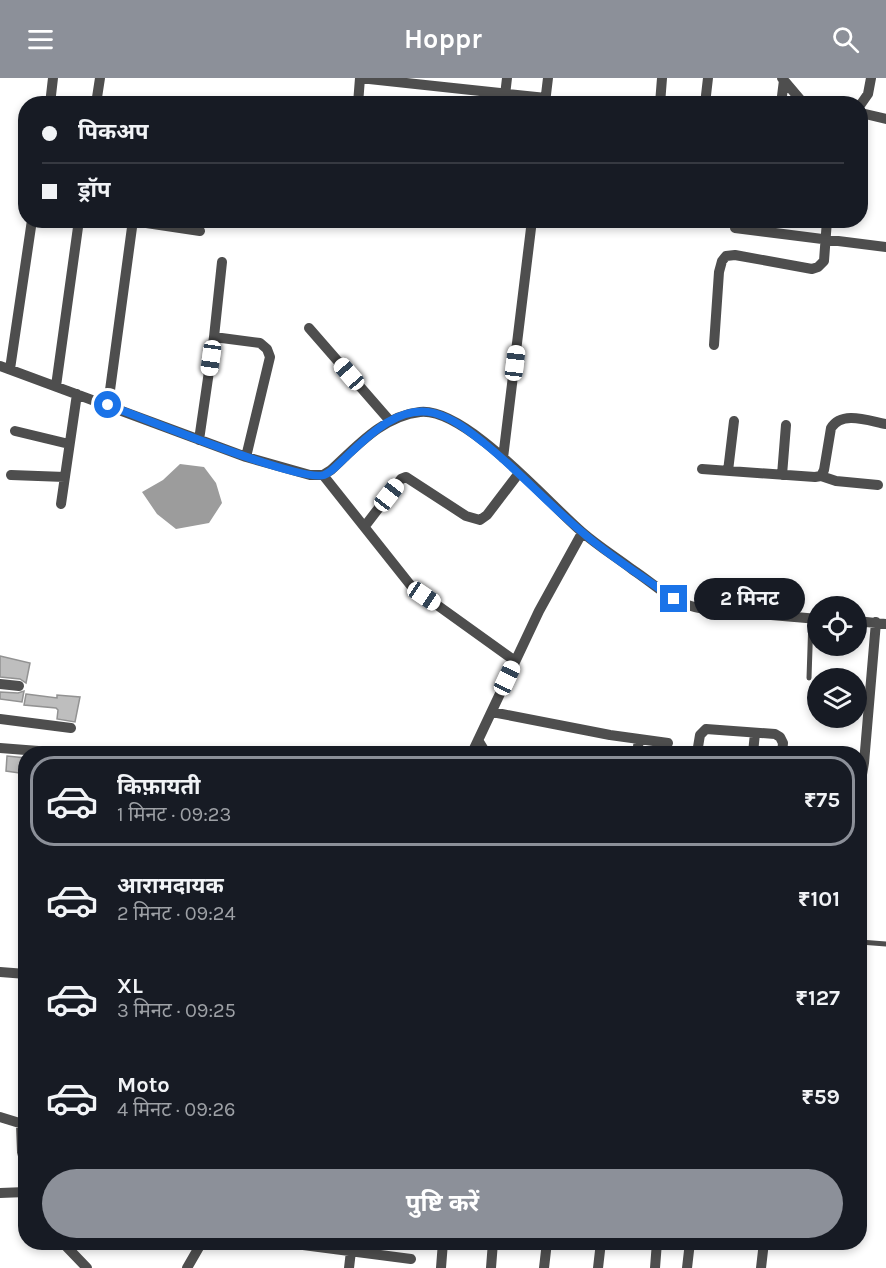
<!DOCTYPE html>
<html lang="hi">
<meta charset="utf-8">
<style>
body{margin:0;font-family:Karla,"Noto Sans Devanagari",sans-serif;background:#20242c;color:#f1f3f6;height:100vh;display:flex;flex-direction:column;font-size:22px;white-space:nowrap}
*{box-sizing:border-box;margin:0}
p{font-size:20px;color:#9ea1a6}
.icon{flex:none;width:33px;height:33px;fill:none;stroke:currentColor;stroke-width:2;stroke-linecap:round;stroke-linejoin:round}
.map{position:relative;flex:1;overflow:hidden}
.panel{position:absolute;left:18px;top:668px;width:849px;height:504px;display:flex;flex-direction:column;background:#171b24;border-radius:24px;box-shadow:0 3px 9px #0003}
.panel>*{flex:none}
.guide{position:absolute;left:18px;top:18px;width:850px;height:132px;border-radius:24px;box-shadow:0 3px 9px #0003;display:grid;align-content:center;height:132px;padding:0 24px;background:#171b24}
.controls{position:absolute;left:807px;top:518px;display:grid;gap:12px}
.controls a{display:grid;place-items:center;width:60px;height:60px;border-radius:50%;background:#171b24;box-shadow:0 3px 9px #0003;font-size:30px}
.end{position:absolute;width:27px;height:27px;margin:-14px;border:8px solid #1a73e8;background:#fff;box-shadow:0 0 0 3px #fff}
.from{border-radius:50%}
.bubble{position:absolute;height:42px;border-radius:21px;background:#171b24;box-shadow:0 3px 9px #0003;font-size:20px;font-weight:700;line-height:42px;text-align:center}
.car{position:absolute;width:18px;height:36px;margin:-18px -9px;border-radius:8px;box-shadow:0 0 4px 2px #0007;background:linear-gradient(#fff 24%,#345 0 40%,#fff 0 76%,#345 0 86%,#fff 0)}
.guide b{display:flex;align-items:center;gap:21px;height:57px;font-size:22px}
.guide b+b{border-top:2px solid #363941}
.guide i{width:15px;height:15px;background:#f1f3f6}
ul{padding:10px 0 0;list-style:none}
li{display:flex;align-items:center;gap:18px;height:90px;margin:0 12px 9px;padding:0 12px;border:3px solid transparent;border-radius:24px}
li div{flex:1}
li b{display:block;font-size:22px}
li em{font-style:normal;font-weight:700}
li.on{border-color:#8c9099}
li>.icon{width:54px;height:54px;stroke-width:1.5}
.cta{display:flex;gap:12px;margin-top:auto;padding:12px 24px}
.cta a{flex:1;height:69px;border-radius:36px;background:#8c9099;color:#fff;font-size:24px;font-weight:700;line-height:69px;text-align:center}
header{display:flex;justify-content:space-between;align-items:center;height:78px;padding:0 24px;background:#8c9099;color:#fff;font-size:27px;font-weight:700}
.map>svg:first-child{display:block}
.water{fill:#9c9c9c}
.building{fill:#bebebe;stroke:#929292;stroke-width:1.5}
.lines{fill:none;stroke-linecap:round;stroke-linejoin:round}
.lane{stroke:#4e4e4e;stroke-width:5}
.street{stroke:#4e4e4e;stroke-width:10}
.route{stroke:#1a73e8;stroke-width:8}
</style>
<header><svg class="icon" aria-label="menu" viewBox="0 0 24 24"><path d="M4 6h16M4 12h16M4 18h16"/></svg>Hoppr<svg class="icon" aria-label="search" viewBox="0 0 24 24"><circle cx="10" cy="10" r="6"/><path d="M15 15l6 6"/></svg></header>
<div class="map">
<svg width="886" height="1190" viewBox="0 0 886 1190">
<rect width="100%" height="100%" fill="#fff"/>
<path class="water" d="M 180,386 L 204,389 L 216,405 L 222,425 L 209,445 L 176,451 L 157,436 L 142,414 L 163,402 Z"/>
<path class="building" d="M 0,578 L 30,585 L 26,605 L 20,601 L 0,599 Z
M 24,613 L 22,624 L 0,621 L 0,614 L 18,615 Z
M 26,616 L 57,620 L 57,617 L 80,619 L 75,644 L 57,641 L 58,632 L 56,630 L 24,627 Z
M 7,678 L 26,680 L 26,696 L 6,693 Z"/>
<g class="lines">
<path class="lane" d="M 809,600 L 811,540
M 860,864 L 886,866
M 860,1109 L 860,1110"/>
<path class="street" d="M 360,0 L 546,20
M 782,0 L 804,26
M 545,25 L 548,0
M 50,26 L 53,0
M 96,26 L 100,0
M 358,26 L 360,0
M 504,26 L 507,0
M 660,26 L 662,0
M 705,26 L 708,0
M 781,26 L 784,2
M 861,26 L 868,16 L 871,0
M 861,35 L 886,41
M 133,143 L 200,153
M 735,150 L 886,169
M 309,250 L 390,343
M 214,259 L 260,265 L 267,271 L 270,279 L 246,379
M 714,267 L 719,194 L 722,183 L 726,178 L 735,177 L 812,191 L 818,189 L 824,183 L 827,142
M 0,288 L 246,379 L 310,397 L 323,397 L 331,392 C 357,368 383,338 420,334 C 465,329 548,425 582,454 C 598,468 616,479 633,492 C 647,501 660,513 674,521 C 697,534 724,533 749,535 C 772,537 795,539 818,541
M 10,291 L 32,142
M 56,308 L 79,142
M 108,327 L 133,142
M 15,353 L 69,366
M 199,362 L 214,259 L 222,184
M 503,380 L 532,142
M 702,391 L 815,399 L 821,398 L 824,392 L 831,350 C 842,332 869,343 886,346
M 728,393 L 734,343
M 11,397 L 65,399
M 323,397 L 412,509 L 515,583
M 782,397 L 786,347
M 821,398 L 836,403 L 878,407
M 61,426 L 77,316
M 365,448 L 401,401 L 406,399 L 466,438 L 480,442 L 487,437 L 519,395
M 856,543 L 886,546
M 0,606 L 19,608
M 492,634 L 610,657 L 668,665
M 0,641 L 71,650
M 478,662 L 486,675
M 0,670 L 64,675
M 472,675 L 539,533 L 582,455
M 637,675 L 639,662
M 697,675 L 700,657 L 706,651 L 775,656 L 780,659 L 783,665 L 782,675
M 753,675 L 755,655
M 860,708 L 864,685 L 876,544
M 0,894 L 26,896
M 23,988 L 26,933
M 0,1039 L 26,1047
M 21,1046 L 22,1074 L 26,1089
M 0,1115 L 26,1114
M 62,1164 L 87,1190
M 280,1164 L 411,1181
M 187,1190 L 202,1164
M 349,1190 L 351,1173
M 441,1190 L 443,1164
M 491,1190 L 493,1164
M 544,1190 L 547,1164
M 598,1190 L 601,1164
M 655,1190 L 657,1164
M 687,1190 L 690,1164
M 761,1190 L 764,1164"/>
</g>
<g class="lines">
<path class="route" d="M 108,327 C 140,339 301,405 324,397 C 332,394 339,385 345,380 C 368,358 399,326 434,335 C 453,340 469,353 484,365 C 519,393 548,426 582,454 C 610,479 644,499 674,521"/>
</g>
</svg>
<div class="controls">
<a><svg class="icon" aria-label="locate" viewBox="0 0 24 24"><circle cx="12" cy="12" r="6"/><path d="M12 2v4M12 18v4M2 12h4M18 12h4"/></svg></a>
<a><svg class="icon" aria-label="layers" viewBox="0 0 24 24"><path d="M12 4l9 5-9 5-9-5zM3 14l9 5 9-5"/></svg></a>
</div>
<i class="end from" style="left:108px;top:327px"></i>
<i class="end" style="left:674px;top:521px"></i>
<div class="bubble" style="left:694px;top:500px;width:111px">2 मिनट</div>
<i class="car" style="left:211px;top:280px;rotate:188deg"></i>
<i class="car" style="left:515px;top:285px;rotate:7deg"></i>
<i class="car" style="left:349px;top:296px;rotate:319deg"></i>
<i class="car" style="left:389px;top:417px;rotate:38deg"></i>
<i class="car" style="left:424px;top:518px;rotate:124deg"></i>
<i class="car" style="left:507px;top:600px;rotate:25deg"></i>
<div class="guide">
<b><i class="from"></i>पिकअप</b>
<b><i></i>ड्रॉप</b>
</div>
<section class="panel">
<ul>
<li class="on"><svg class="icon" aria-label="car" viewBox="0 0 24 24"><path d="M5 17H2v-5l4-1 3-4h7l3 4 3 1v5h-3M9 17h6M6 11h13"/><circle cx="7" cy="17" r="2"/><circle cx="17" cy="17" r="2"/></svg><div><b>किफ़ायती</b><p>1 मिनट · 09:23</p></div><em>₹75</em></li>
<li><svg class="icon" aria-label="car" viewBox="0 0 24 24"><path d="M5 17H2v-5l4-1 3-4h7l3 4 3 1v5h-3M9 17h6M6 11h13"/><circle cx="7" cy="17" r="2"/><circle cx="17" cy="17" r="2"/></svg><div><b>आरामदायक</b><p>2 मिनट · 09:24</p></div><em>₹101</em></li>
<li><svg class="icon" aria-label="car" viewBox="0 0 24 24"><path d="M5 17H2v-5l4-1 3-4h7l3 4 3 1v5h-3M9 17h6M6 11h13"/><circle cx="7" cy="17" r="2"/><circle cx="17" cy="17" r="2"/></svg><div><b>XL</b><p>3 मिनट · 09:25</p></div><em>₹127</em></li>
<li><svg class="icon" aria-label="car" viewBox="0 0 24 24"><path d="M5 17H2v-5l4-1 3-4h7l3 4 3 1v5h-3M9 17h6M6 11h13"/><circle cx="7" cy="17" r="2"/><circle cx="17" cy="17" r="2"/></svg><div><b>Moto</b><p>4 मिनट · 09:26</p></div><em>₹59</em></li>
</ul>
<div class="cta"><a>पुष्टि करें</a></div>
</section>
</div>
